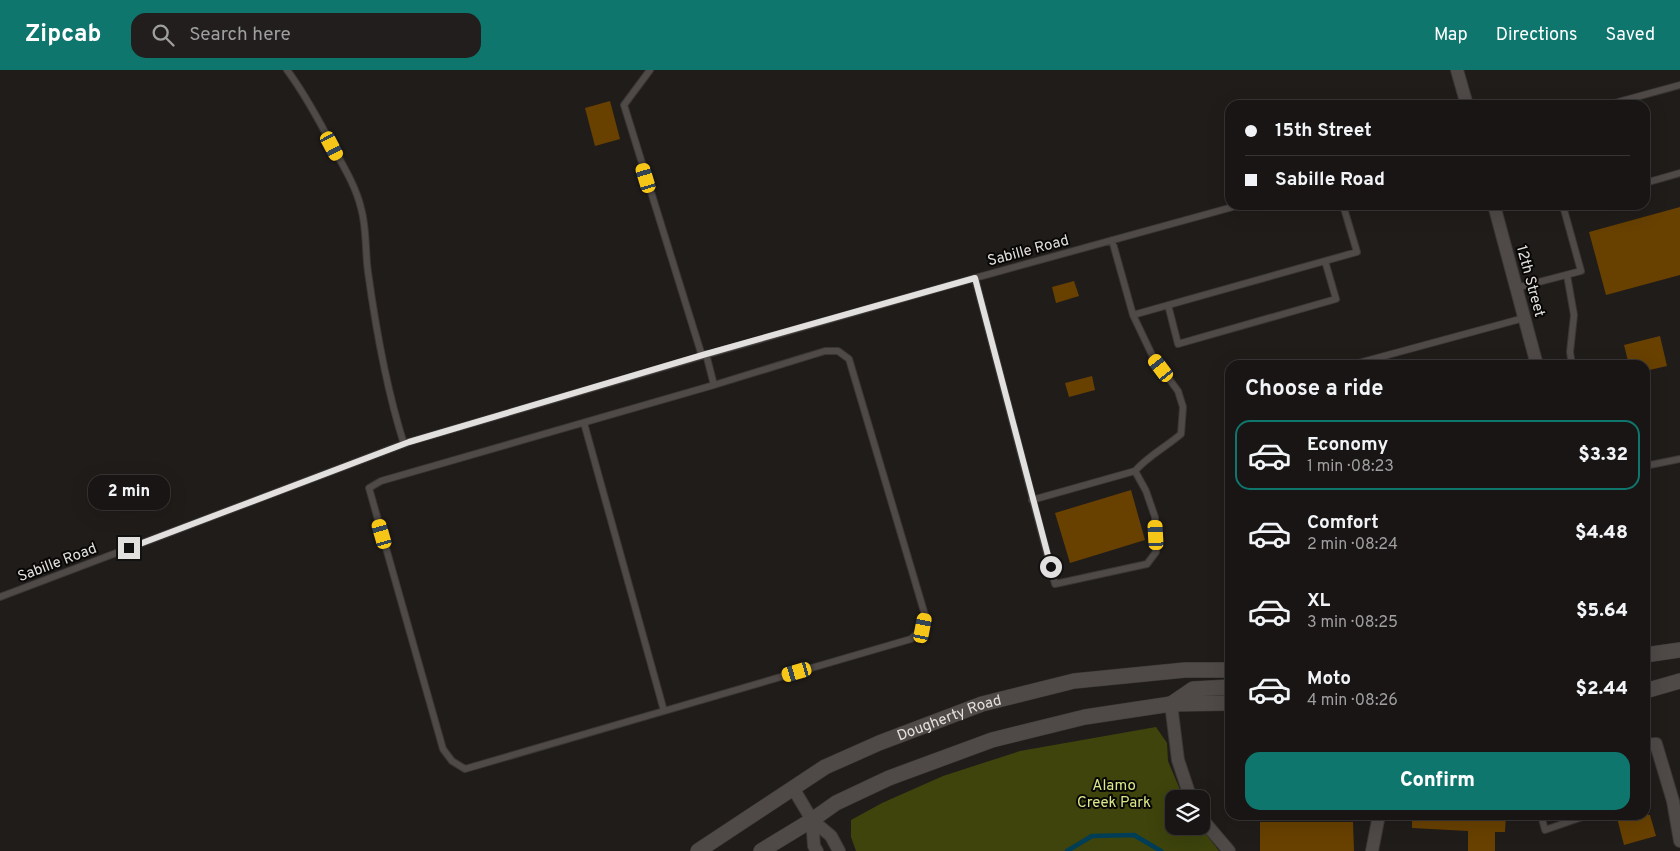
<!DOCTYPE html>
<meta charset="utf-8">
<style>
body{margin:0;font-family:Overpass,sans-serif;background:#211e1d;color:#f1f3f6;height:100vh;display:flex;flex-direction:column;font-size:19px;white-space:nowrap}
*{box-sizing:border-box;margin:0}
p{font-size:16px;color:#9f9fa0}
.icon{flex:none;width:28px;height:28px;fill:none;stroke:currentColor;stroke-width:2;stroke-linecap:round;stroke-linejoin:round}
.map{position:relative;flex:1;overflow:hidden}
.side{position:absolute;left:1225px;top:290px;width:425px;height:460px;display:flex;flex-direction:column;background:#181514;border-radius:15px;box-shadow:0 5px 20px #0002,0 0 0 1px #363434}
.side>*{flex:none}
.guide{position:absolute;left:1225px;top:30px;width:425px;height:110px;border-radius:15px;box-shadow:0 5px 20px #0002,0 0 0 1px #363434;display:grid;align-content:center;height:110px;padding:0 20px;background:#181514}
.fabs{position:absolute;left:1165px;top:720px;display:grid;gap:10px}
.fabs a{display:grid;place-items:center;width:45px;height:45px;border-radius:10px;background:#181514;box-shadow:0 5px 20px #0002,0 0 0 1px #363434;font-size:25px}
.end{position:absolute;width:22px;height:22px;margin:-11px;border:6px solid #e2e0de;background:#111;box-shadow:0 0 0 2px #111}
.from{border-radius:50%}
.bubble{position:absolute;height:35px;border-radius:15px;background:#181514;box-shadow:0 5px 20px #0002,0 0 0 1px #363434;font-size:16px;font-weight:800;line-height:35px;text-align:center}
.car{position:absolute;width:15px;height:30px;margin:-15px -8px;border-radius:6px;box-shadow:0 0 4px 1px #0007;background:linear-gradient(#f5c518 24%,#345 0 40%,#f5c518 0 76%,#345 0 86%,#f5c518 0)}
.guide b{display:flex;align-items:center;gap:18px;height:48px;font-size:19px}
.guide b+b{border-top:1px solid #363434}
.guide i{width:12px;height:12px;background:#f1f3f6}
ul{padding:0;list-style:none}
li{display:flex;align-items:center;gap:15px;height:70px;margin:0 10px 8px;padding:0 10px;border:2px solid transparent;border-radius:15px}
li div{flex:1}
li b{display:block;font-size:19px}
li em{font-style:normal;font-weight:800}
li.current{border-color:#0f766e}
li>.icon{width:45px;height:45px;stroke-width:1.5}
h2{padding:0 20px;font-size:22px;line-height:60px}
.cta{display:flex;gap:10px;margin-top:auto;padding:10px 20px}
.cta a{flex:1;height:58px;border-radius:15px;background:#0f766e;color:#fff;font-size:20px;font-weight:800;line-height:58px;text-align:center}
header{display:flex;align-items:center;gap:30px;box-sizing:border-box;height:70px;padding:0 25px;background:#0f766e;color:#fff}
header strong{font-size:24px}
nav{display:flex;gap:28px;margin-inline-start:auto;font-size:18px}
.search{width:350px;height:45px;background:#211e1d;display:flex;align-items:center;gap:12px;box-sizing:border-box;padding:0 18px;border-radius:15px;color:#9f9fa0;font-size:19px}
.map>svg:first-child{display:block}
.green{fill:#3e440c}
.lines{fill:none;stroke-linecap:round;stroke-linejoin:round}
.stream{stroke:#003d57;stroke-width:4.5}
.building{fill:#684100}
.lane-casing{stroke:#393735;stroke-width:8}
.street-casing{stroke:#393735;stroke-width:14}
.secondary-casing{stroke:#393735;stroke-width:16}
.lane{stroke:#4f4a48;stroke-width:6}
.street{stroke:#4f4a48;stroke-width:12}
.secondary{stroke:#4f4a48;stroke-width:15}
.route{stroke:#e2e0de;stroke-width:6}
.labels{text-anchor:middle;stroke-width:4;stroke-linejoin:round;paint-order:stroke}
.street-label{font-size:15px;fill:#e2e0de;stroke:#080706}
.park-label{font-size:15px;fill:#dbe98a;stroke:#080706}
</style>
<header>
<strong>Zipcab</strong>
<div class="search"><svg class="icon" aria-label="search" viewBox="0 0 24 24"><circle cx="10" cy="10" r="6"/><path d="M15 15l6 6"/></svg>Search here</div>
<nav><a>Map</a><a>Directions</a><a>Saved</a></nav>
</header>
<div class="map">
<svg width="1680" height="781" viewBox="0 0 1680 781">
<rect width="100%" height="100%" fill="#201c1a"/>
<path class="green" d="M 1156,657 L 1167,673 L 1168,691 L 1184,729 L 1174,729 L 1174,756 L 1200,756 L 1219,781 L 856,781 L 851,767 L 851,750 L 882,733 L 943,706 L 1020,681 Z"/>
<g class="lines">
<path class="stream" d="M 1067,781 L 1092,766 L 1134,765 L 1161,781"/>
</g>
<path class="building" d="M 610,31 L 620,69 L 595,76 L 585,38 Z
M 1680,137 L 1680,205 L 1606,225 L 1589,162 Z
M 1074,211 L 1079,226 L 1056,233 L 1052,217 Z
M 1660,266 L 1667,296 L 1645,301 L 1645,295 L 1629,295 L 1624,275 Z
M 1092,306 L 1095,320 L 1069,327 L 1065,313 Z
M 1131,420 L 1145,470 L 1070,493 L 1055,443 Z
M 1412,745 L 1506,745 L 1505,762 L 1495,762 L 1495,781 L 1468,781 L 1468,761 L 1412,758 Z
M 1629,745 L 1650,745 L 1656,766 L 1624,775 L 1617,748 Z
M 1260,752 L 1353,752 L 1354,781 L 1260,781 Z"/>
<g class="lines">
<g class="lane-casing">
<path id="lane" d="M 287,0 C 305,24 320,52 334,79 C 344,97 356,117 361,138 C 367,159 365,181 368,202 C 376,260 386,318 404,374
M 650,0 L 624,35 L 702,286
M 1607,35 L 1680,15
M 1645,113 L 1680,103
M 1567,205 L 1574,245 L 1570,282 L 1572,295
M 975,208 L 1055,514 L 1147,494 L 1156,482 L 1155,447 L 1146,421 L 1135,401
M 1516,218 L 1581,201 L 1563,136 L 1567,135
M 1168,235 L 1178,274 L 1336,229 L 1325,191
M 1133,245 L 1357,182 L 1343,135
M 706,284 L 714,315 L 381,411 L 369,418 L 443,679 L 452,691 L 465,699 L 911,569 L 923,558 L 925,545 L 849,289 L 838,281 L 825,281 L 714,315
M 1351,295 L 1524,248
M 584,353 L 664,641
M 1645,396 L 1680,389
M 1032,430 L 1135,401 C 1148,386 1166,377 1181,364 L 1183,337 L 1178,321 L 1153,287 L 1133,245 L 1112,170
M 0,527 L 409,372 L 702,286 L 975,208 L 1240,135
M 1541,745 L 1545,760 L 1588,745"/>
</g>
<g class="street-casing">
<path id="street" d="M 1457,0 L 1467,35
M 1494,135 L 1537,295
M 1171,634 L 1178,690 L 1191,729
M 1645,675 L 1656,674 L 1673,731 L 1680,771
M 793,718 L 812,750 L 831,766 L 839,781
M 1201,748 L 1229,781
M 812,750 L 814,776 L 817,781
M 1372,781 L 1379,745"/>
</g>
<g class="secondary-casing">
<g id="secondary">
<path d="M 1645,585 L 1680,580"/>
<path d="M 1645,621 L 1680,611"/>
<path d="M 1171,634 L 1193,619 L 1230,617"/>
<path id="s1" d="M 698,781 L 825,697 L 879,673 L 982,634 L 1074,611 L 1185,600 L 1230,600"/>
<path d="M 761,781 L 812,750 L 836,733 L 889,708 L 992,670 L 1085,647 L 1171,634 L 1230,633"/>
</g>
</g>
<use href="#lane" class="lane"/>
<use href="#street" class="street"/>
<use href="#secondary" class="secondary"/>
</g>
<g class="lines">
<path class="route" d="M 129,478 L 409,372 L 706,284 L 975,208 L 1051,497"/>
</g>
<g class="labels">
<g class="street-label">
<text transform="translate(1028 180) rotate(-15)" y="5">Sabille Road</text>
<text transform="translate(1531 211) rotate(75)" y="5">12th Street</text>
<text transform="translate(57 492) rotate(-21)" y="5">Sabille Road</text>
<text dy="5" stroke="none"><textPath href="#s1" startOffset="286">Dougherty Road</textPath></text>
</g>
<g class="park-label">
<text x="1114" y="720">Alamo<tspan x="1114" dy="17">Creek Park</tspan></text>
</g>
</g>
</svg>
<div class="fabs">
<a><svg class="icon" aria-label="layers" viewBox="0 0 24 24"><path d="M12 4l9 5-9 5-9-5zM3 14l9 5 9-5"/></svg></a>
</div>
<i class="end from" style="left:1051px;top:497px"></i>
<i class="end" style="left:129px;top:478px"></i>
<div class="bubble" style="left:88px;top:405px;width:82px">2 min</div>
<i class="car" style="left:332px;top:76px;rotate:152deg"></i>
<i class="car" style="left:646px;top:108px;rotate:343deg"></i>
<i class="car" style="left:1161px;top:298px;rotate:323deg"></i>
<i class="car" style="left:382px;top:464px;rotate:344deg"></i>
<i class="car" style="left:1156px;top:465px;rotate:357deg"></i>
<i class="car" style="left:923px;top:558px;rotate:11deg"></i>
<i class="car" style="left:797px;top:602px;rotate:254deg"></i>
<div class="guide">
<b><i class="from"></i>15th Street</b>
<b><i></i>Sabille Road</b>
</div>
<section class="side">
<h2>Choose a ride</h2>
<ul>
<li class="current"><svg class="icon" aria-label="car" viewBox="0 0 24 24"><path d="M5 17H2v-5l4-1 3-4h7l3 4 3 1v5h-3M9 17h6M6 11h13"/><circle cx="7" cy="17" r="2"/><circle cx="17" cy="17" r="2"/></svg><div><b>Economy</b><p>1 min · 08:23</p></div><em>$3.32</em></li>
<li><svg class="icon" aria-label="car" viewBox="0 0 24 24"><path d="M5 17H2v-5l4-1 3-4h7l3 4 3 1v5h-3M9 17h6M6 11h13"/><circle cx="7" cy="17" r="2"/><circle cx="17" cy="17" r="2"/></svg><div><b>Comfort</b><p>2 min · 08:24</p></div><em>$4.48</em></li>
<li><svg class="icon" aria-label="car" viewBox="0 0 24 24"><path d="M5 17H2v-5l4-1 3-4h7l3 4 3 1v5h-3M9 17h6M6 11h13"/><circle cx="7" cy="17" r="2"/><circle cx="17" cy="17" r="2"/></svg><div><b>XL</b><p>3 min · 08:25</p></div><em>$5.64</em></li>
<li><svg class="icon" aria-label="car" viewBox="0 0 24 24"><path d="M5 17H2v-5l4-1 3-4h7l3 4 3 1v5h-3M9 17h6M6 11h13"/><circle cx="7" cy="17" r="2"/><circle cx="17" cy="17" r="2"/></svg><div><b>Moto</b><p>4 min · 08:26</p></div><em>$2.44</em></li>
</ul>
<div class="cta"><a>Confirm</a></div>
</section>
</div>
